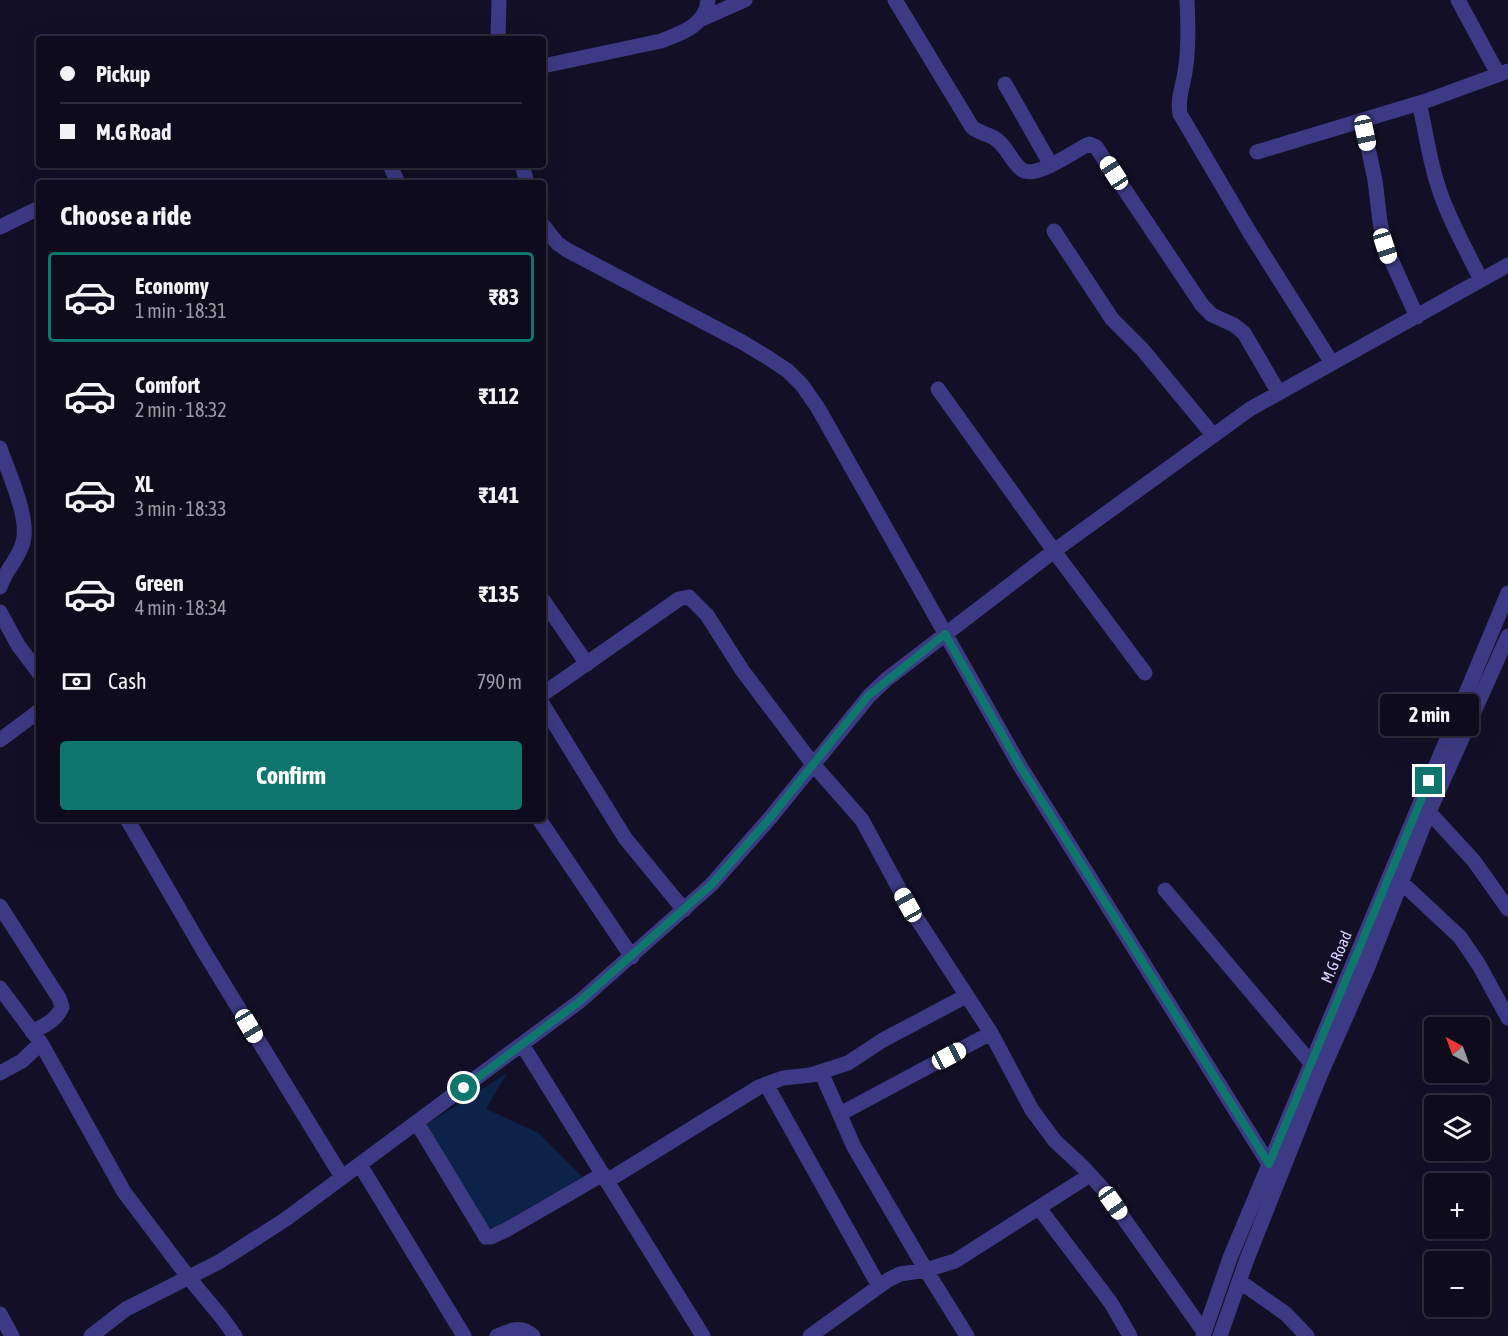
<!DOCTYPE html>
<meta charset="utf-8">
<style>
body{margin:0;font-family:"Asap Condensed",sans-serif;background:#1c1929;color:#f1f3f6;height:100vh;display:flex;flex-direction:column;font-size:22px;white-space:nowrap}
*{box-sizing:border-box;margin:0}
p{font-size:20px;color:#9b9ba3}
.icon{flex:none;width:33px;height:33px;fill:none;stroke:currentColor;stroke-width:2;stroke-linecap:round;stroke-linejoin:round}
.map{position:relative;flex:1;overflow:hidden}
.side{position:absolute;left:36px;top:180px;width:510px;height:642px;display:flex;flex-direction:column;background:#0e0b1c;border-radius:6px;box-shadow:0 6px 24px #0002,0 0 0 2px #2e2b3b}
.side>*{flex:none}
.banner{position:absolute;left:36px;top:36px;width:510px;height:132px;border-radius:6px;box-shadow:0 6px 24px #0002,0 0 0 2px #2e2b3b;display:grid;align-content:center;height:132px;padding:0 24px;background:#0e0b1c}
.needle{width:39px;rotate:319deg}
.tools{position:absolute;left:1424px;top:1017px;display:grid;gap:12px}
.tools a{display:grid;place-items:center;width:66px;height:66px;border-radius:6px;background:#0e0b1c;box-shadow:0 6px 24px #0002,0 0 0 2px #2e2b3b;font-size:30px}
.end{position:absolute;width:27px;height:27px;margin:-14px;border:8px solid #0f766e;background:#fff;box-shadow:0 0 0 3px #fff}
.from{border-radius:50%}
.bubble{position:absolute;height:42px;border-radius:6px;background:#0e0b1c;box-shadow:0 6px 24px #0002,0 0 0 2px #2e2b3b;font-size:20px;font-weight:700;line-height:42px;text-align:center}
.car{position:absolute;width:18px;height:36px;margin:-18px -9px;border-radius:8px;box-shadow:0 0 4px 2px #0007;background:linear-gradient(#fff 24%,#345 0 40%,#fff 0 76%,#345 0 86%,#fff 0)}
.banner b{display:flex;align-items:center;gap:21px;height:57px;font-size:22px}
.banner b+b{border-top:2px solid #2e2b3b}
.banner i{width:15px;height:15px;background:#f1f3f6}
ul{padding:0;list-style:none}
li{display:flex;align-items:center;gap:18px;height:90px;margin:0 12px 9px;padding:0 12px;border:3px solid transparent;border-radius:6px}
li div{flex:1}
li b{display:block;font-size:22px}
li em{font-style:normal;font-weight:700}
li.on{border-color:#0f766e}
li>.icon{width:54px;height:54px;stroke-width:1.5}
h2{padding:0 24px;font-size:27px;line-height:72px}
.pay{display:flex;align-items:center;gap:15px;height:66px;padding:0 24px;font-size:22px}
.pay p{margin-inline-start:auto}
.cta{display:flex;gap:12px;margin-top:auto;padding:12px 24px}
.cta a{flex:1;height:69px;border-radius:6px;background:#0f766e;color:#fff;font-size:24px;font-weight:700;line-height:69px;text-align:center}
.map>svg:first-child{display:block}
.water{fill:#0c2248}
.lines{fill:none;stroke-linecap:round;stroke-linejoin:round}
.minor{stroke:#3d3a85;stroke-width:15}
.route{stroke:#0f766e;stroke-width:8}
.labels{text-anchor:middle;stroke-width:6;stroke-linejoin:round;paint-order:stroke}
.street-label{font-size:16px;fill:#d9d4ff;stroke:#130f26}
</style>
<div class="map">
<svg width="1508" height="1336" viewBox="0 0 1508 1336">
<rect width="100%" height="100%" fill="#130f26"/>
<path class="water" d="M 507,1073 L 486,1109 L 537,1132 L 582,1177 L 494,1228 L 482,1226 L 426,1131 L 427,1124 Z"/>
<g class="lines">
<path class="minor" d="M 895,0 L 972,127 C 980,134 990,134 997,140 C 1007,147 1011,161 1021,169 C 1035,181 1073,151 1089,144 L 1096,147 L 1202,305 L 1212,315 L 1234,325 L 1244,333 L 1279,393
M 1187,0 C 1188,24 1189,48 1185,72 C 1183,86 1177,99 1180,114 L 1250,233 L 1332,363
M 1458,0 L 1498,74
M 702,19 L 745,0
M 498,39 L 499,0
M 543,66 L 661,41 C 682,33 706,25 708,0
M 1005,84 L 1051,165
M 1419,103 C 1426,131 1429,159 1438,186 C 1448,218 1466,249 1481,280
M 1362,120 L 1375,180 L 1380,222 L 1385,246 L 1417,317
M 1257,152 L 1426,101 L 1508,71
M 390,165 L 398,183
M 522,165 L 527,183
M 543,225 L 557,243 L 567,250 L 742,342 L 767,357 L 788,371 L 802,385 L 818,408 L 1020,766 L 1269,1164
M 0,227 L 39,208
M 1054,231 L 1112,319 L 1142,349 L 1213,435
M 938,389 L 1054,551 L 1145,673
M 0,448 C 8,472 30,518 23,542 C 19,559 5,570 0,587
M 543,600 L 587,664
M 0,612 L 18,645 L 39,673
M 543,694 L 679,599 L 689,597 L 707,615 L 742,670 L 812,763 L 862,820 L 908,905 L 991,1033 L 1032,1110 L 1055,1141 L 1083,1167 L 1103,1189 L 1204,1332
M 543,705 L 625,838 L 684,910
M 0,740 L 39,711
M 1429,812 L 1474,861 L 1508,909
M 127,819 L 203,950 L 342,1177
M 539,819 L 632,957
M 1401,882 L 1460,937 L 1479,965 L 1508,1018
M 1165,890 L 1311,1063
M 0,906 L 59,998 L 62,1007 C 56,1021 45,1025 32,1032
M 0,988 L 41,1043 L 124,1192 L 189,1278 L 223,1319 L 235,1336
M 523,1046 L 703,1336
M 821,1072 L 854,1147 L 926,1270 L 967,1336
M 0,1073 L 22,1061 L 41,1043
M 766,1084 L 879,1286
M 840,1114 L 991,1033
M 417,1123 L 486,1237 L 491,1237 L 506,1230 L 603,1174
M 360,1165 L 464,1336
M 607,1181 L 759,1087 L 783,1078 L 811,1075 L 848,1063 L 883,1040 L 966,996
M 1039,1208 L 1111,1303 L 1130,1336
M 1239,1281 L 1286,1314 L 1307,1336
M 0,1314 L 12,1336
M 91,1336 L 126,1309 L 219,1262 L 286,1219 L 580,1001 L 711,885 L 770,818 L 869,696 L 887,679 L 1054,551 L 1250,409 L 1508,265
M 497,1336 C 511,1330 521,1325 533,1336
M 810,1336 L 888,1280 L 900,1274 L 926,1270 L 955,1261 L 1090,1175
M 1203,1336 L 1230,1258 L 1508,593
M 1220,1336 L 1247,1259 L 1319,1078 L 1367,969 L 1429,812 L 1508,636"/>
</g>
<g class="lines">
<path class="route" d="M 464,1088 L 580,1001 L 711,885 L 770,818 L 868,696 L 945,634 L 1020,766 L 1269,1164 L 1429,781"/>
</g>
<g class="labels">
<g class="street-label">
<text transform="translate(1336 957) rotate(-67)" y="6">M.G Road</text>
</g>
</g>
</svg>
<div class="tools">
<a><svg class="needle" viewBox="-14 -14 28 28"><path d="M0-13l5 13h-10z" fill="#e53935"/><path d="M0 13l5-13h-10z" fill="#9b9ba3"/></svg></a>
<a><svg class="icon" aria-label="layers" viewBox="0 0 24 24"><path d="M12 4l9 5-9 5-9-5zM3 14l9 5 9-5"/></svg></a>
<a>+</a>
<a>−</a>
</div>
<i class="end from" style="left:464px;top:1088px"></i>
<i class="end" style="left:1429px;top:781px"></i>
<div class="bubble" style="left:1380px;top:694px;width:99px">2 min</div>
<i class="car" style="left:1365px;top:133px;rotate:168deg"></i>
<i class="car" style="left:1114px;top:173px;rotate:327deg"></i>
<i class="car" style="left:1385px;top:246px;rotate:162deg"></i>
<i class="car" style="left:908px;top:905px;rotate:331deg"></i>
<i class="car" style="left:249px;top:1026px;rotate:149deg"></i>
<i class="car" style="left:949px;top:1056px;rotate:62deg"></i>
<i class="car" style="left:1113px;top:1203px;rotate:145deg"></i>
<div class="banner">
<b><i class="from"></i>Pickup</b>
<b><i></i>M.G Road</b>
</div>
<section class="side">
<h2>Choose a ride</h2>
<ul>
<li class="on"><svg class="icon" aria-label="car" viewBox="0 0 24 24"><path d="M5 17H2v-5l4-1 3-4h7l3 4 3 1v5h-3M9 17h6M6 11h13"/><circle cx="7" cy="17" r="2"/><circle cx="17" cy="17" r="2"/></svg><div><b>Economy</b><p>1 min · 18:31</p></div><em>₹83</em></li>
<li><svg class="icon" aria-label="car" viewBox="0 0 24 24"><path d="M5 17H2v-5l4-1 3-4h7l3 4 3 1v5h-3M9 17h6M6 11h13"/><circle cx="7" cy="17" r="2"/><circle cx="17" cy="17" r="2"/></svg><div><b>Comfort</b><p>2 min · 18:32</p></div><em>₹112</em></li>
<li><svg class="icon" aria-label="car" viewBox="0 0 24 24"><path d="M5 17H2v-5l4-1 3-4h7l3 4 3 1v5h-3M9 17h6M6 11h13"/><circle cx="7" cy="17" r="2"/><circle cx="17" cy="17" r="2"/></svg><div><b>XL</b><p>3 min · 18:33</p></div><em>₹141</em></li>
<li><svg class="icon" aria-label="car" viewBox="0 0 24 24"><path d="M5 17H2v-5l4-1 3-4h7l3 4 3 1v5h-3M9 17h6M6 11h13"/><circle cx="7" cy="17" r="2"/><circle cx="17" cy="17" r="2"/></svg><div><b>Green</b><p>4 min · 18:34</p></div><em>₹135</em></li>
</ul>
<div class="pay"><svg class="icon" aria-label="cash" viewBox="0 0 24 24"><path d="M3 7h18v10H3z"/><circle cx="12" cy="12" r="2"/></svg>Cash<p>790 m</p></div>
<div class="cta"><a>Confirm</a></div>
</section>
</div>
